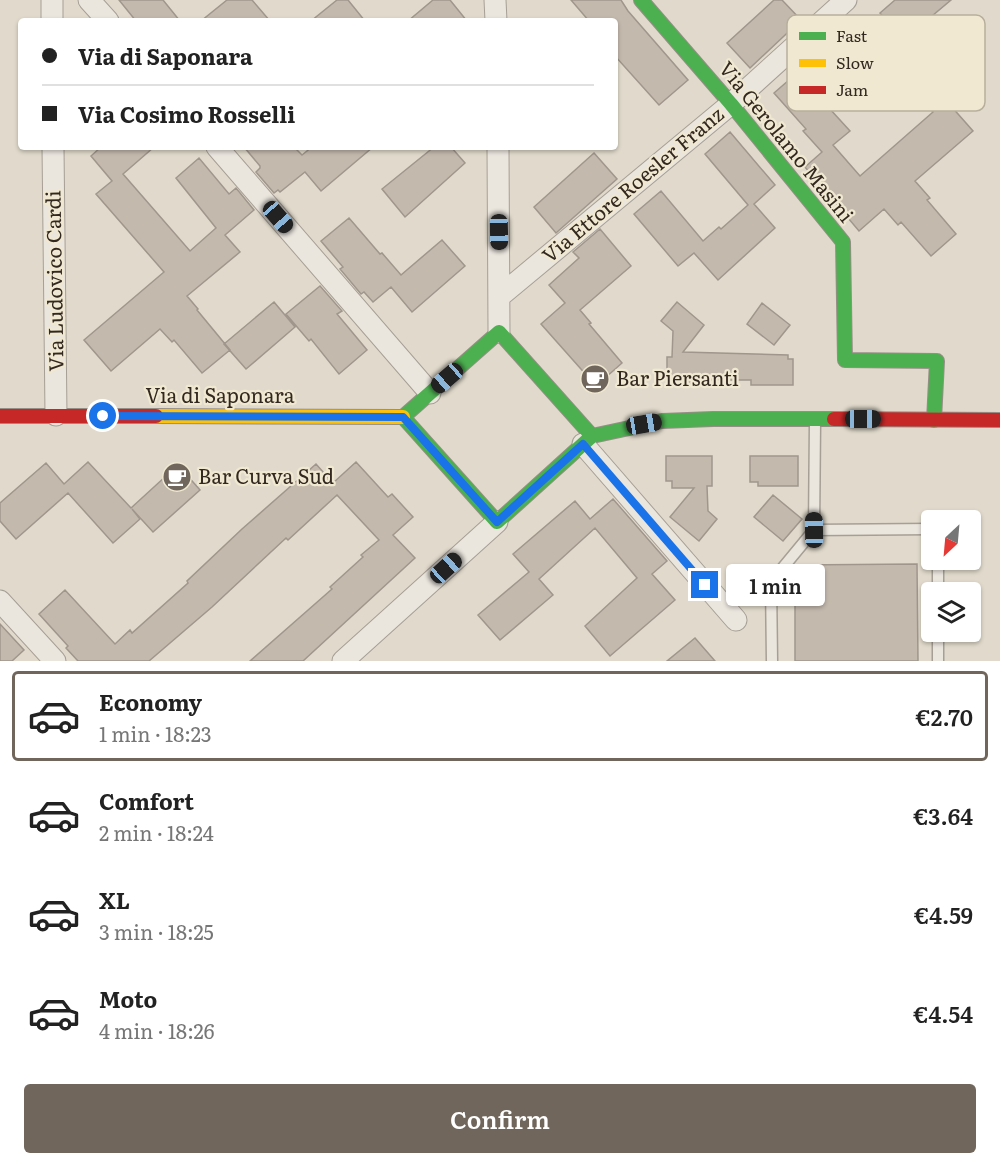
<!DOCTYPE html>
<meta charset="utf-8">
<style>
body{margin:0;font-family:Literata,serif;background:#f6f6f6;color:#222;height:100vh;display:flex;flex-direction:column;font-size:22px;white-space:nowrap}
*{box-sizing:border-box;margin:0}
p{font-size:20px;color:#767676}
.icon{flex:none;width:33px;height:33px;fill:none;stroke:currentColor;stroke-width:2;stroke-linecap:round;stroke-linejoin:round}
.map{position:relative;height:661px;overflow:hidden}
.panel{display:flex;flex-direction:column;background:#fff;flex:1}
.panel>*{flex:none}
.guide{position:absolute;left:18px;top:18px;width:600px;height:132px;border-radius:6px;box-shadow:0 2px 4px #0004;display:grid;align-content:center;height:132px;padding:0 24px;background:#fff}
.needle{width:39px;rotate:206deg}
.buttons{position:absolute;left:921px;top:510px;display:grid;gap:12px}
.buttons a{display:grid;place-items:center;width:60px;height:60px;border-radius:6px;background:#fff;box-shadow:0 2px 4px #0004;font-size:30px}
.end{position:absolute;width:27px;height:27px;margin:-14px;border:8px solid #1a73e8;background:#fff;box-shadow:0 0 0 3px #fff}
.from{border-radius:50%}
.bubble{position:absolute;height:42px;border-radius:6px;background:#fff;box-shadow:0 2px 4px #0004;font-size:20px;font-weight:600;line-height:42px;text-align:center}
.car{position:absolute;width:18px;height:36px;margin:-18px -9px;border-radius:8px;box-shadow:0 0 4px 2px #0007;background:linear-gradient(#222 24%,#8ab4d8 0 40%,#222 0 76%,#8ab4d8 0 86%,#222 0)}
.guide b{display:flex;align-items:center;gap:21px;height:57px;font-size:22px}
.guide b+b{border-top:2px solid #e0e0e0}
.guide i{width:15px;height:15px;background:#222}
ul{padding:10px 0 0;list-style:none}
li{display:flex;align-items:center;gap:18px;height:90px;margin:0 12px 9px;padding:0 12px;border:3px solid transparent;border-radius:6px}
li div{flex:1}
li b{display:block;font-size:22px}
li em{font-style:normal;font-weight:600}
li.current{border-color:#70665c}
li>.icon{width:54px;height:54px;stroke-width:1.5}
.action{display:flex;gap:12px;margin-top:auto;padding:12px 24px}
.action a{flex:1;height:69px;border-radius:6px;background:#70665c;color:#fff;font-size:24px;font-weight:600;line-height:69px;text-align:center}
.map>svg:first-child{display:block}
.building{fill:#c4b9ad;stroke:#a0968c;stroke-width:1.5}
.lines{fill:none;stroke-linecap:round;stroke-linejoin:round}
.lane-casing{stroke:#a69f95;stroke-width:13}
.street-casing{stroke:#a69f95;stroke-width:23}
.fast-casing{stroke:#958f85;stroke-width:16}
.slow-casing{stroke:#958f85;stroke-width:16}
.jam-casing{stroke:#958f85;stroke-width:16}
.lane{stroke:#eae5dd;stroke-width:10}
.street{stroke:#eae5dd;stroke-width:21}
.fast{stroke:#4caf50;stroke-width:14}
.slow{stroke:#ffc107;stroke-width:14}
.jam{stroke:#c62828;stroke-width:14}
.route{stroke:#1a73e8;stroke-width:8}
.labels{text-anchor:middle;stroke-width:4.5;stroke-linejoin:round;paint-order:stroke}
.street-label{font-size:20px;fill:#33281f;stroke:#f1e8d2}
.poi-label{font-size:20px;fill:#33281f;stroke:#f1e8d2;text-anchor:start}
.key{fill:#f1e8d2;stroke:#b8ae9c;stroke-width:1.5}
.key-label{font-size:16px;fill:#33281f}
</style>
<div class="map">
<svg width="1000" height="661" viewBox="0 0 1000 661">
<rect width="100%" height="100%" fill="#e1dacc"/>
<path class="building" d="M 119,0 L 163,0 L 180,21 L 136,21 Z
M 227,0 L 252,0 L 270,21 L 201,21 Z
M 337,0 L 348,0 L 365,21 L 311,21 Z
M 433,0 L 450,0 L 467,21 L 408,21 Z
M 571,0 L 621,0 L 628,11 L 688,80 L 659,105 L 615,56 L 615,21 L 589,21 Z
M 774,0 L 782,0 L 801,20 L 750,68 L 727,43 Z
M 895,0 L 951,0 L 913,32 L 942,67 L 945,64 L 968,91 L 951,106 L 973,131 L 915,181 L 930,198 L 927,200 L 956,234 L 931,256 L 901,222 L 898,225 L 884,209 L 859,231 L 805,167 L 822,152 L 803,131 L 806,129 L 774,93 L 797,73 L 850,131 L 833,145 L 860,176 L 933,112 L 884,54 L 902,38 L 880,13 Z
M 730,132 L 775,185 L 754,204 L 775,228 L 718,280 L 694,253 L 678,266 L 634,214 L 661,191 L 703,241 L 719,227 L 721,229 L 748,205 L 705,154 Z
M 101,147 L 154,147 L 123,174 L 190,251 L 216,228 L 176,178 L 199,158 L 229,194 L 236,188 L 254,210 L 225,235 L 240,252 L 187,296 L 198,309 L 197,310 L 230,350 L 202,373 L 174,340 L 172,342 L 160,329 L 111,371 L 84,340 L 164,272 L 96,194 L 112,181 L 91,156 Z
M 244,147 L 294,147 L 302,155 L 312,147 L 373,147 L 321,191 L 305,172 L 280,192 L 278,190 L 274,193 L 256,172 L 260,168 L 260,166 Z
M 434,147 L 451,147 L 465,163 L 405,217 L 382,189 Z
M 594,153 L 617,179 L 556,233 L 534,207 Z
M 349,218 L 380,254 L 382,253 L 401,275 L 442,240 L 465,266 L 412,312 L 391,287 L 373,302 L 364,292 L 361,294 L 340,269 L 343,267 L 321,241 Z
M 600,229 L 631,266 L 580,310 L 591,323 L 589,324 L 622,363 L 596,386 L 541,324 L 565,303 L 549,285 L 579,258 L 573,252 Z
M 320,286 L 342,311 L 337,314 L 367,350 L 339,374 L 311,339 L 309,341 L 286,314 Z
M 274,302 L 295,327 L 246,369 L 224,344 Z
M 677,302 L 704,325 L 683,352 L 788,355 L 788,359 L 793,359 L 793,385 L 751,385 L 751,380 L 710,380 L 710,384 L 667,384 L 667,357 L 672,357 L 673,331 L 661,321 Z
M 762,303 L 790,325 L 774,345 L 747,324 Z
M 666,456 L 712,456 L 712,486 L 707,486 L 708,511 L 717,519 L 699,541 L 670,517 L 694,488 L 672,488 L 672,481 L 666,481 Z
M 750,456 L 798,456 L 798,486 L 758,486 L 758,482 L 750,482 Z
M 88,462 L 131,508 L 178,465 L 200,490 L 153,532 L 132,509 L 140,519 L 113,543 L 68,493 L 16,539 L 0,521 L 0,503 L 46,463 L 64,484 Z
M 356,462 L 388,497 L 392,494 L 413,517 L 393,535 L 415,558 L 303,661 L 250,661 L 332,589 L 330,587 L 363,557 L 361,555 L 379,540 L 337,495 L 288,540 L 286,538 L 212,607 L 149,661 L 78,661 L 66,648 L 68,646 L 39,614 L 65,590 L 115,644 L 130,630 L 132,633 L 188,583 L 187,581 L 242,529 L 316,464 L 333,483 Z
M 773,495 L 802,519 L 783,541 L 754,517 Z
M 613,499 L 667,561 L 652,574 L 675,600 L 610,656 L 585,626 L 637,578 L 595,528 L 539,579 L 553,595 L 500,640 L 478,615 L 529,572 L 513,554 L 575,501 L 590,519 Z
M 917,564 L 918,661 L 795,661 L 795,565 Z
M 0,624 L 24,650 L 12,661 L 0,661 Z
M 695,638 L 715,661 L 667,661 Z"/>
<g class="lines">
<g class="lane-casing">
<path id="lane" d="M 815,422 L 814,530 L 932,529
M 938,560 L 938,592
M 938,632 L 938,661
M 772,661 L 771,582 L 814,530"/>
</g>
<g class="street-casing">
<path id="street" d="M 52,0 L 52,21
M 89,0 L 108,21
M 495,0 L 496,21
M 53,147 L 56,415
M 217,147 L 430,393
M 498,147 L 499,332
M 500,296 L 731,104 L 846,0
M 583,444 L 736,620
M 0,601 L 55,661
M 343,661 L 497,522"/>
</g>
<g class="fast-casing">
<path id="fast" d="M 641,0 L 731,104 L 843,242 L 845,360 L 937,361 L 934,420
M 403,417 L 497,522 L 592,436 L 662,421 L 713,419 L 834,419
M 403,417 L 499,332 L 592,436"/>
</g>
<g class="slow-casing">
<path id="slow" d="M 156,416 L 403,417"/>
</g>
<g class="jam-casing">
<path id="jam" d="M 0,416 L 156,416
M 834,419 L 1000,420"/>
</g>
<use href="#lane" class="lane"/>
<use href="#street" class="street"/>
<use href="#fast" class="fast"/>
<use href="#slow" class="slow"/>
<use href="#jam" class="jam"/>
</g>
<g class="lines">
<path class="route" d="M 103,416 L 403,417 L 497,522 L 583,444 L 705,585"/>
</g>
<defs>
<g id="cafe-disc" transform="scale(1.5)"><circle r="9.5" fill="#70665c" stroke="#f1e8d2"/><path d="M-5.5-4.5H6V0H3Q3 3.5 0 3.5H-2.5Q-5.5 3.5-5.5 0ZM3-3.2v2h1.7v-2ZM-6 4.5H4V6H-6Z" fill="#fff"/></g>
</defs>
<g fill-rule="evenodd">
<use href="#cafe-disc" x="595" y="379"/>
<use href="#cafe-disc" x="177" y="477"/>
</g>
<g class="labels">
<g class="street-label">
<text transform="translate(786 142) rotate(51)" y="7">Via Gerolamo Masini</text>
<text transform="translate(633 185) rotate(-40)" y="7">Via Ettore Roesler Franz</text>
<text transform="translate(55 281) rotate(-91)" y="7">Via Ludovico Cardi</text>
<text x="220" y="403">Via di Saponara</text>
</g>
<g class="poi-label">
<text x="616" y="386">Bar Piersanti</text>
<text x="198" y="484">Bar Curva Sud</text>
</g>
</g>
<rect x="787" y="15" width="198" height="96" rx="9" class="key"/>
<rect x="799" y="32" width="27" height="8" fill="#4caf50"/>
<rect x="799" y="59" width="27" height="8" fill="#ffc107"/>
<rect x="799" y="86" width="27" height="8" fill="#c62828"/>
<g class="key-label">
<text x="836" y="42">Fast</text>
<text x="836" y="69">Slow</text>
<text x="836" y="96">Jam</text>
</g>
</svg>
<div class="buttons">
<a><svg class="needle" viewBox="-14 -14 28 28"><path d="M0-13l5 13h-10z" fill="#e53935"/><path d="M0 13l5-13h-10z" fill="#767676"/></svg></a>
<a><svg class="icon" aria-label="layers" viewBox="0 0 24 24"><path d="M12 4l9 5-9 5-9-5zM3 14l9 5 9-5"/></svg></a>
</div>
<i class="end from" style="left:103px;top:416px"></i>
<i class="end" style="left:705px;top:585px"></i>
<div class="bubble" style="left:726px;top:564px;width:99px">1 min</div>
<i class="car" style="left:278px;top:217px;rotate:139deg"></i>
<i class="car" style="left:499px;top:232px;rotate:179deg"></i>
<i class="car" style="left:447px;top:378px;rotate:229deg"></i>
<i class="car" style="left:863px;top:419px;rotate:90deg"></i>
<i class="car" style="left:644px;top:424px;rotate:81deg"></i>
<i class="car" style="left:814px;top:530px;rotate:359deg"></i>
<i class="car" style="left:446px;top:568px;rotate:48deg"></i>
<div class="guide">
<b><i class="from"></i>Via di Saponara</b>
<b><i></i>Via Cosimo Rosselli</b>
</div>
</div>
<section class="panel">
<ul>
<li class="current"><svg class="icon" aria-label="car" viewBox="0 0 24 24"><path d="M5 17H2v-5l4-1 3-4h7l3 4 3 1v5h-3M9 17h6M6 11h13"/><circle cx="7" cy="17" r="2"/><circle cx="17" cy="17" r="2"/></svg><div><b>Economy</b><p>1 min · 18:23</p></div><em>€2.70</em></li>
<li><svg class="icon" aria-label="car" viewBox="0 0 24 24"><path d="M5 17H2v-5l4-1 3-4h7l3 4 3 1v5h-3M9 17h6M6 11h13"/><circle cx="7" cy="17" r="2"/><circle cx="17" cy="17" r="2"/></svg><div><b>Comfort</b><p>2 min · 18:24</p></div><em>€3.64</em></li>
<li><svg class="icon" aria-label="car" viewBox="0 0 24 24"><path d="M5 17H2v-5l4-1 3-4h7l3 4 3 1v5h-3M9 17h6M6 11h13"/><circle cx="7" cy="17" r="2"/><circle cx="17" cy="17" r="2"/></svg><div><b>XL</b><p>3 min · 18:25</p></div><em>€4.59</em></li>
<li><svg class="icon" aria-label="car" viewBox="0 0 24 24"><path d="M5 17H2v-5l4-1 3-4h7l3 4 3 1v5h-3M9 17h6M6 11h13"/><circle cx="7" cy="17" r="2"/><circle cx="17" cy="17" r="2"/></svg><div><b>Moto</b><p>4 min · 18:26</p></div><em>€4.54</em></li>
</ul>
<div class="action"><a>Confirm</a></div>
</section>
